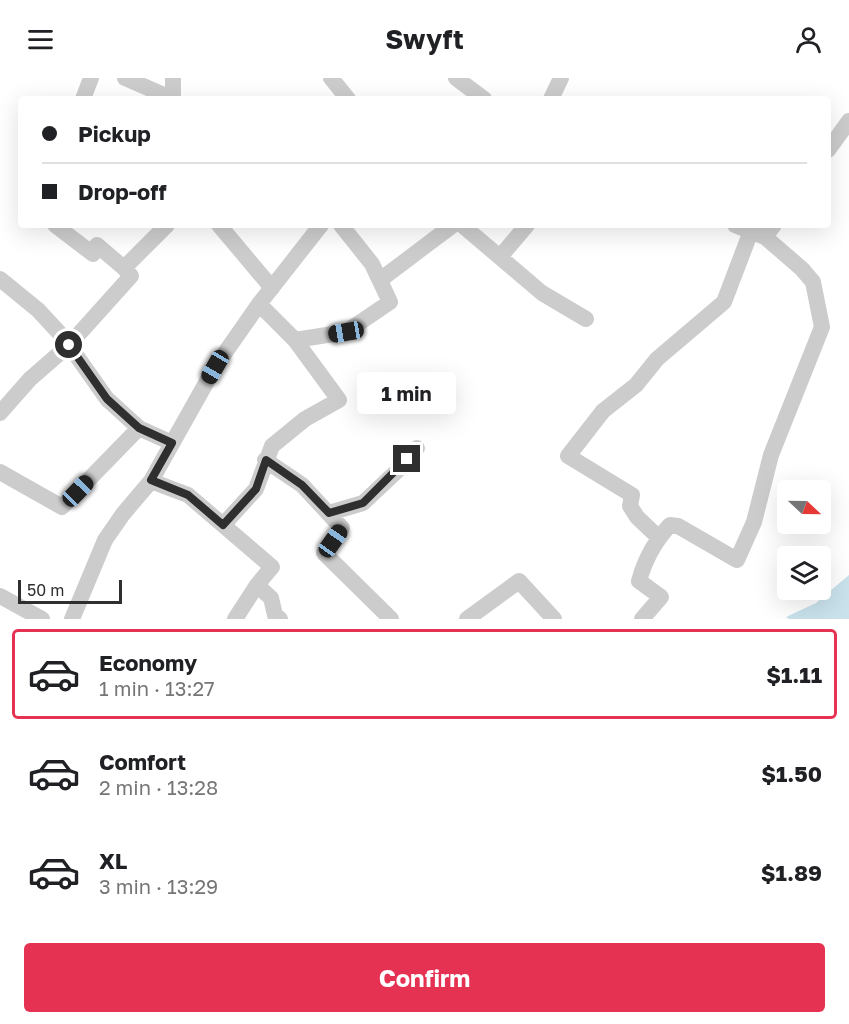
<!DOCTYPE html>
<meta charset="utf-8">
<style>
body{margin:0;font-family:"Golos Text",sans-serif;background:#f6f6f6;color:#202124;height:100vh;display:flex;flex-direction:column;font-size:22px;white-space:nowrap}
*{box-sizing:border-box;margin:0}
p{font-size:20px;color:#757577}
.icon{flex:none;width:33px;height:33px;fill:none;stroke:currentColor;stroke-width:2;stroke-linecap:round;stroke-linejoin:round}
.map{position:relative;height:541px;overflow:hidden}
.sheet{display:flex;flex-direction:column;background:#fff;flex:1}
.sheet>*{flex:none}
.hud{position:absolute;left:18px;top:18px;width:813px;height:132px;border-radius:6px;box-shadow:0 6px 24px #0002;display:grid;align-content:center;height:132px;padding:0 24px;background:#fff}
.needle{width:39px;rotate:112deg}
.controls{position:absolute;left:777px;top:402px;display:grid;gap:12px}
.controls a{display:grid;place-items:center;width:54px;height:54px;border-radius:6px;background:#fff;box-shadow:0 6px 24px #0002;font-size:30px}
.scale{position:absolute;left:18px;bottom:15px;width:104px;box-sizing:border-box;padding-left:6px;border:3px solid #2f2f2f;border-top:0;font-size:16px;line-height:21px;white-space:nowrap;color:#2f2f2f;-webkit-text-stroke:4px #fff;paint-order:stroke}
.end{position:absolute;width:27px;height:27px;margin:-14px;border:8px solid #2f2f2f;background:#fff;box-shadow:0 0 0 3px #fff}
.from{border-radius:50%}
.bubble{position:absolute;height:42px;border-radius:6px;background:#fff;box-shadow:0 6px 24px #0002;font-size:20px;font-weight:700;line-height:42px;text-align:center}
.car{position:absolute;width:18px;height:36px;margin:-18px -9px;border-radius:8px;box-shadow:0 0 4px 2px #0007;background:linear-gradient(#222 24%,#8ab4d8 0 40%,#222 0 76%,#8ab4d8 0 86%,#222 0)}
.hud b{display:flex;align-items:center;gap:21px;height:57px;font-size:22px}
.hud b+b{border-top:2px solid #e0e0e0}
.hud i{width:15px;height:15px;background:#202124}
ul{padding:10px 0 0;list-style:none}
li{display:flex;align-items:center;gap:18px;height:90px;margin:0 12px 9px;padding:0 12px;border:3px solid transparent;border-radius:6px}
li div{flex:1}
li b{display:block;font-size:22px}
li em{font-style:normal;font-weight:700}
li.selected{border-color:#e53252}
li>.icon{width:54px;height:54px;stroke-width:1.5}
.action{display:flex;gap:12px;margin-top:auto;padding:12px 24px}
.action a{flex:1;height:69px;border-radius:6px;background:#e53252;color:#fff;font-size:24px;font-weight:700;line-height:69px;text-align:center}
header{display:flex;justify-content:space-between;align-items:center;height:78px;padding:0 24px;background:#fff;font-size:27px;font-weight:700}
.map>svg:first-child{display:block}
.water{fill:#c9e2ec}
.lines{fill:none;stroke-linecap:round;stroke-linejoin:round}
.minor{stroke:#ccc;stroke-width:16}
.route{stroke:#2f2f2f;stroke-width:8}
</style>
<header><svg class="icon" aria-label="menu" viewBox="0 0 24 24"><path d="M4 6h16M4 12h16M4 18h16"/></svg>Swyft<svg class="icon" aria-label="person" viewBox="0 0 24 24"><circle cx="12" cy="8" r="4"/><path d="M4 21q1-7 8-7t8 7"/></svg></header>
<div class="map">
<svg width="849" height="541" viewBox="0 0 849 541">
<rect width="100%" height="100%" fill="#fff"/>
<path class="water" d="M 849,497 L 849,541 L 789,541 L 786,539 L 816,525 Z"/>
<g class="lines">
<path class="minor" d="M 125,0 L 173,21
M 173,0 L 173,21
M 331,0 L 348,21
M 456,0 L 484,21
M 83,21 L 91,0
M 551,21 L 561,0
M 828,72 L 849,43
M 55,147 L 93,176 L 97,167 L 124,190
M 219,147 L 272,210
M 462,147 L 542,215 L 586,241
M 765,159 L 774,147
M 500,179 L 527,147
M 0,201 L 38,232 L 64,260 L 107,321 L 139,350 L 172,365
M 380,202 L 453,147
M 259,226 L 295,262 L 346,254 L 390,224 L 372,186 L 341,147
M 0,335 L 30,301 L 69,267 L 131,198 L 124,190 L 167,147
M 265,382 L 302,407 L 342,450 L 324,475 L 391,541
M 0,394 L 62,429 L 139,350
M 151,403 L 188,417 L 223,447
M 329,435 L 363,425 L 398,392 L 417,370
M 659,460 L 637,439 L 630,428 L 632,417 L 568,378 L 603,333 L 636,307 L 657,281 L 724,224 L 751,153
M 0,518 L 42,541
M 72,541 L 105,462 L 123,436 L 151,403 L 215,289 L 259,226 L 321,147
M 235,541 L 257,507
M 280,541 L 275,537 L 271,520 L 257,507 L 272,489 L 223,447 L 256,411 L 272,368 L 305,341 L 339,322 L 295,262
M 467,541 L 519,503 L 554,541
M 642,541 L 661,519 L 639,503 C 645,481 655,463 670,447 L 678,448 L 737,482 L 754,444 L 771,377 L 822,249 L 813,204 L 802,191 L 765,159 L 735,147"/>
</g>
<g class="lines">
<path class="route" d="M 69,267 L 107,321 L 139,350 L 172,365 L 151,402 L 188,417 L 223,447 L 256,411 L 266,382 L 302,407 L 329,435 L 363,425 L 407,381"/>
</g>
</svg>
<div class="controls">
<a><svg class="needle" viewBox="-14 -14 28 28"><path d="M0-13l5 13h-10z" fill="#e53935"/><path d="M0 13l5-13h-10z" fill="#757577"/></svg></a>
<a><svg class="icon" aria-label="layers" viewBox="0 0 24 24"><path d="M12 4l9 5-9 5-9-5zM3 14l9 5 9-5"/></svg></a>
</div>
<div class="scale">50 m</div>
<i class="end from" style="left:69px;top:267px"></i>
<i class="end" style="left:407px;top:381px"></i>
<div class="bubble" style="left:357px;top:294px;width:99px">1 min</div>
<i class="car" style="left:346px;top:254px;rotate:260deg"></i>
<i class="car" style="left:215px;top:289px;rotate:210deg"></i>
<i class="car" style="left:78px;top:413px;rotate:44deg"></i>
<i class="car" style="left:333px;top:463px;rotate:35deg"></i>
<div class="hud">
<b><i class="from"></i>Pickup</b>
<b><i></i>Drop-off</b>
</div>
</div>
<section class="sheet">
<ul>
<li class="selected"><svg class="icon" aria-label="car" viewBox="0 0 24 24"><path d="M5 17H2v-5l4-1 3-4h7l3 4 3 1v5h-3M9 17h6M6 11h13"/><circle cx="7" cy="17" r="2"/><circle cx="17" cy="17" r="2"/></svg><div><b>Economy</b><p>1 min · 13:27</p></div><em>$1.11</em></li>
<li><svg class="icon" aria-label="car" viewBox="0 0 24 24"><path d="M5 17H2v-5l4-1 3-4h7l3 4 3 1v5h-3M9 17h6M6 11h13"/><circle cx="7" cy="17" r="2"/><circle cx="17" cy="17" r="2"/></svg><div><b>Comfort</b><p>2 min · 13:28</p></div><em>$1.50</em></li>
<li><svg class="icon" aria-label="car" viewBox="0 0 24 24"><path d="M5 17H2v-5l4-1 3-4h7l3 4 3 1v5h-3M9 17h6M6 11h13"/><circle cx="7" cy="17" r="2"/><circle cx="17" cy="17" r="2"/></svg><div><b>XL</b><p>3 min · 13:29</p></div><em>$1.89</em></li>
</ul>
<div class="action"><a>Confirm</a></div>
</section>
